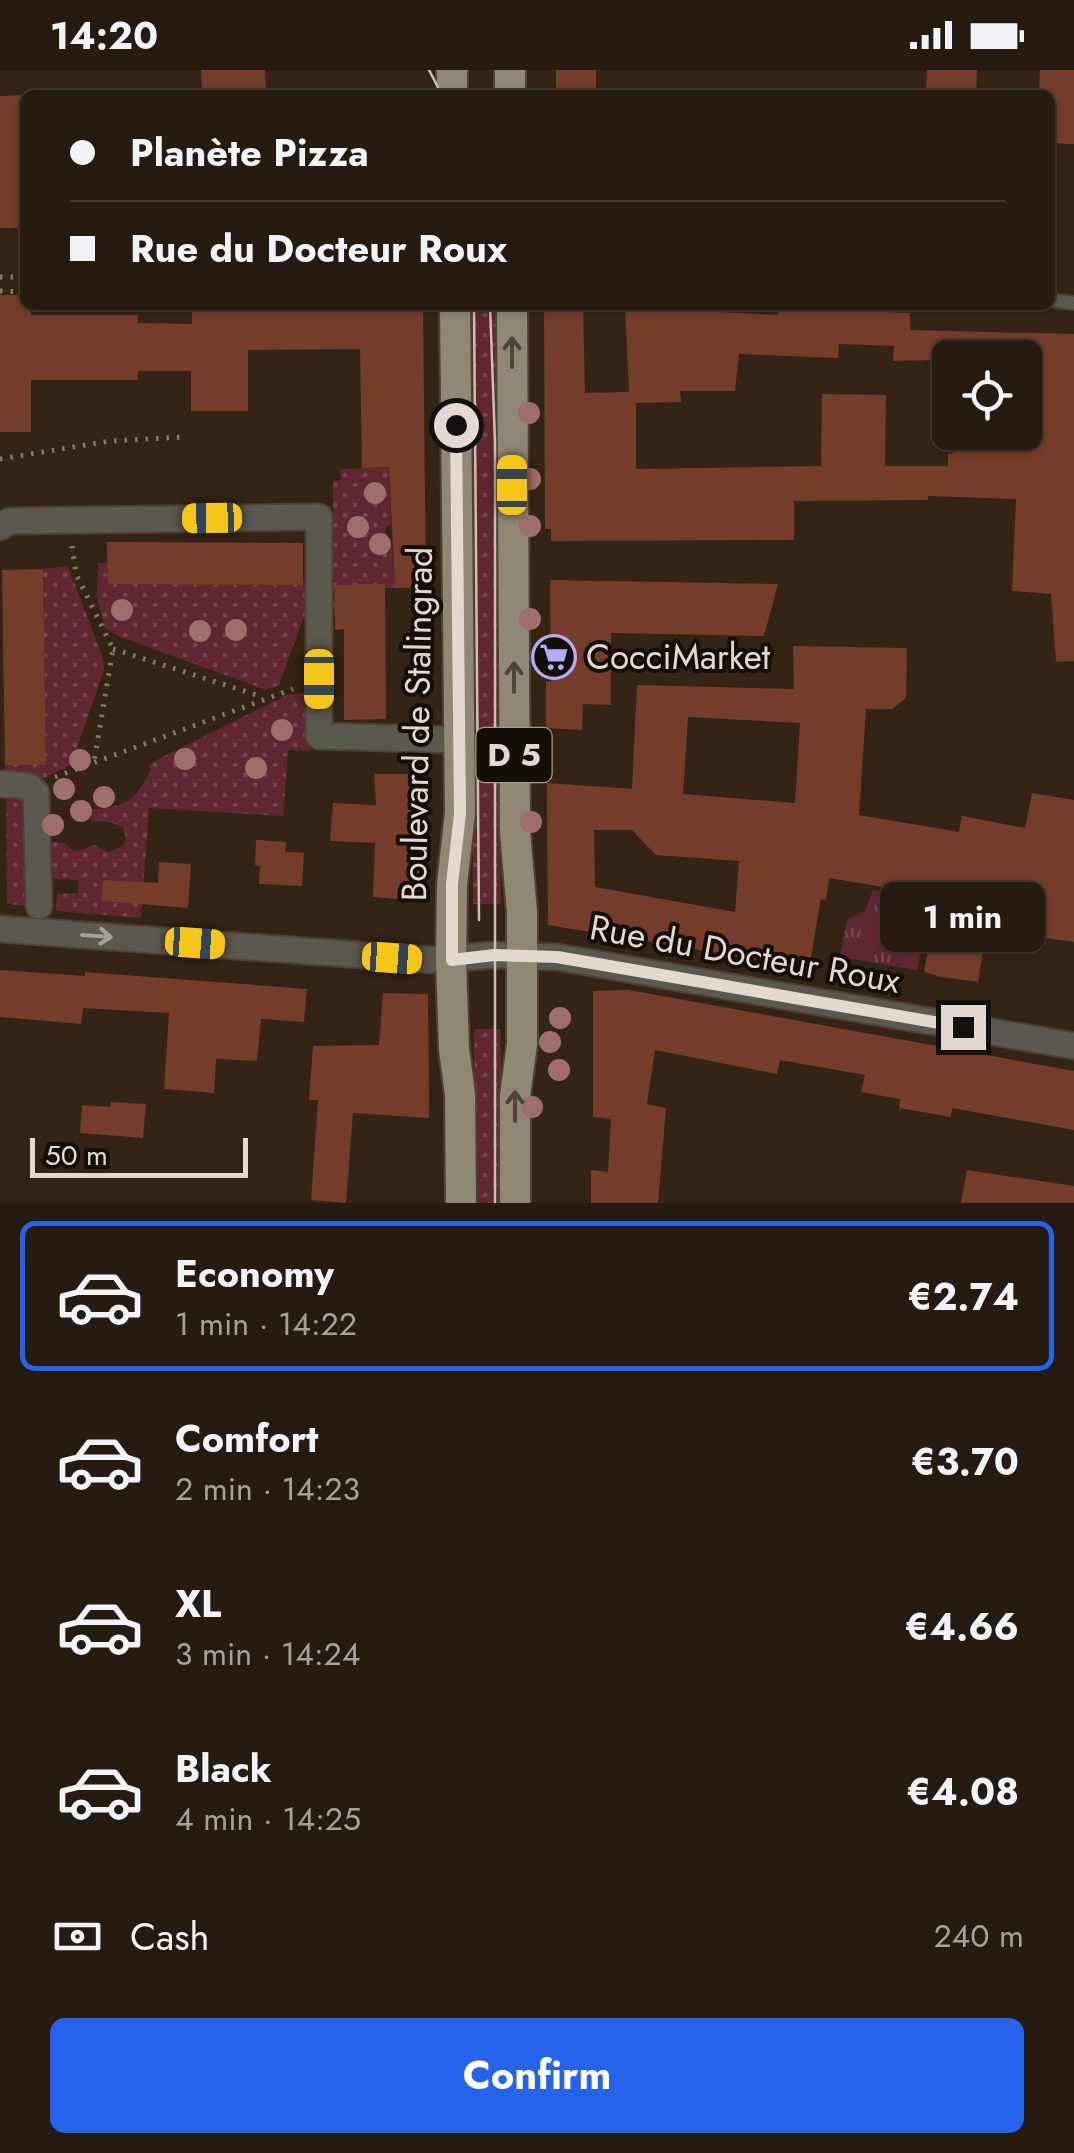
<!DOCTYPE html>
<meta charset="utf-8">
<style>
body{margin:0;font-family:Jost,sans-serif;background:#32281e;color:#f1f3f6;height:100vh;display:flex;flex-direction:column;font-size:38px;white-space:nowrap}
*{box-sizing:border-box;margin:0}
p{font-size:32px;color:#a4a19f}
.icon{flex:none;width:55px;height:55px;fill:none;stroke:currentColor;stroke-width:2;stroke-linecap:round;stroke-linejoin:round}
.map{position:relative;height:1133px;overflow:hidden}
.side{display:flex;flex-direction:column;background:#261b10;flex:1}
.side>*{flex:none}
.guide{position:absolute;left:20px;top:20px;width:1035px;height:220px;border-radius:15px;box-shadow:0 2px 8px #0004,0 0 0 2px #423930;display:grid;align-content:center;height:220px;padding:0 50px;background:#261b10}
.buttons{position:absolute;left:932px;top:270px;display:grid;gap:20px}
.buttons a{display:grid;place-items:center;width:110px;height:110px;border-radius:15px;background:#261b10;box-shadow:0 2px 8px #0004,0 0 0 2px #423930;font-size:50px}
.scale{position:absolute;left:30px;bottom:25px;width:218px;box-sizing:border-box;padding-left:10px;border:5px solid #e3d9d0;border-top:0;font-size:28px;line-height:35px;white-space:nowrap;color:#e3d9d0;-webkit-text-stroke:8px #150f09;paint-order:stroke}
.end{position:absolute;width:45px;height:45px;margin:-22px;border:12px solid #e3d9d0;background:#111;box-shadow:0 0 0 5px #111}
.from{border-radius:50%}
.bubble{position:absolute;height:70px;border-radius:15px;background:#261b10;box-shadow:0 2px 8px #0004,0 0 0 2px #423930;font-size:32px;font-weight:700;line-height:70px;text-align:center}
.car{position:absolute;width:30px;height:60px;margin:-30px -15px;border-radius:12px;box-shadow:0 0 8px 2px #0007;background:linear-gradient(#f5c518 24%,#345 0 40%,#f5c518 0 76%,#345 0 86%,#f5c518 0)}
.guide b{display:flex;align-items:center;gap:35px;height:95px;font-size:38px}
.guide b+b{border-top:2px solid #423930}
.guide i{width:25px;height:25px;background:#f1f3f6}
ul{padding:18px 0 0;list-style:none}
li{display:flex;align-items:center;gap:30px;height:150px;margin:0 20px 15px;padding:0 30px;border:5px solid transparent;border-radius:15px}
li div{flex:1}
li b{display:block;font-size:38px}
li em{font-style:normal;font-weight:700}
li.selected{border-color:#2563eb}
li>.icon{width:90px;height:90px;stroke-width:1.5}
.pay{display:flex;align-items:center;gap:25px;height:110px;padding:0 50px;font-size:38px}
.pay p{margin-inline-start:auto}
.action{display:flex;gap:20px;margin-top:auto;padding:20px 50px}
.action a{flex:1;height:115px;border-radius:15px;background:#2563eb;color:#fff;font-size:40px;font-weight:700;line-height:115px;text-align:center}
.status{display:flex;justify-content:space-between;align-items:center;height:70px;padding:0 50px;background:#261b10;direction:ltr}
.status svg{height:28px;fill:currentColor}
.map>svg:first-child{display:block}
.grass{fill:url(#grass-dots)}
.park{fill:url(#park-tufts)}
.building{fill:#743c29;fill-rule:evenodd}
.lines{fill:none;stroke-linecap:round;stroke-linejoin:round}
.lane-casing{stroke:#4f4134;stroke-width:16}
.street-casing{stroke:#4f4134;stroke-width:29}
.primary-casing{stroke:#4f4134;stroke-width:34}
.path{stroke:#85796d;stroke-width:5;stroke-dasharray:2.5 8;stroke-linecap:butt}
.lane{stroke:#5b584f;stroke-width:12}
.street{stroke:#5b584f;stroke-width:25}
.primary{stroke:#8e8875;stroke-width:30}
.tram{stroke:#cac0b6;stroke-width:2.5}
.tree{fill:#9f6d6c}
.oneway{stroke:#4b453a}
.oneway2{stroke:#a69f96}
.route{stroke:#e3d9d0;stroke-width:12}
.labels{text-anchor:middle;stroke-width:8;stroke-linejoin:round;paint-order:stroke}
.shield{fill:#150f09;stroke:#a59c94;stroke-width:2.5}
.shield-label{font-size:32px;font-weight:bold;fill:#e3d9d0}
.poi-label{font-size:35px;fill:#e3d9d0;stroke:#150f09;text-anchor:start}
.street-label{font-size:35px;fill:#e3d9d0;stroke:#150f09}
</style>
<div class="status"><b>14:20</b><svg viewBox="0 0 49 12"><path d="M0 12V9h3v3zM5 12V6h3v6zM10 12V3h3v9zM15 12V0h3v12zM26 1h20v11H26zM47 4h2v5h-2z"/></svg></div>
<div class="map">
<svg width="1074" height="1133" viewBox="0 0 1074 1133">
<defs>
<pattern id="grass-dots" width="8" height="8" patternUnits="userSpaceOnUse" patternTransform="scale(2.5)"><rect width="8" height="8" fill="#602631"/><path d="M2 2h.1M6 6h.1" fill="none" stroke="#77454e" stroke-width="1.8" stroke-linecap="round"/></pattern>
<pattern id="park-tufts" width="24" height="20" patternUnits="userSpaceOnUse" patternTransform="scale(2.5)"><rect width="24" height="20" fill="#602631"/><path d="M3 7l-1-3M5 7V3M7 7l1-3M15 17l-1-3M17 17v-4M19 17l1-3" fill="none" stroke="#77454e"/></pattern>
</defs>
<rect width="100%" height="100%" fill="#332416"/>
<path class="grass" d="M 468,235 L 497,235 L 501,834 L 473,834 Z
M 389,397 L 391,454 L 385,458 L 387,473 L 392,476 L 395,518 L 358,518 L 344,546 L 334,546 L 333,411 L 341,410 L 340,399 Z
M 98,493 L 108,493 L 109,514 L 311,512 L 310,545 L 303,549 L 279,615 L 266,620 L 120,567 L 104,557 L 97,526 Z
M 68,496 L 103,588 L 104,600 L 71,695 L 42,709 L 23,703 L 2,704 L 5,695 L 46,694 L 43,499 Z
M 311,622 L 311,681 L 288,680 L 283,746 L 149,738 L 141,848 L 56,841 L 57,824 L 78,823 L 78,810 L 52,809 L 48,806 L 47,771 L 67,774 L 72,780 L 79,781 L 94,775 L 108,782 L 123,776 L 126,769 L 123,757 L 109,752 L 91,751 L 92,739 C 128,738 137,728 151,698 L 148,696 L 155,691 L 287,625 Z
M 0,723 L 23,726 L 29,737 L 28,836 L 7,834 L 6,729 L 0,728 Z
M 474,959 L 501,959 L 502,1133 L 475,1133 Z"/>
<path class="park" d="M 873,820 L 930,829 L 917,900 L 840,887 L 847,850 L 865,841 Z"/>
<path class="building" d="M 201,0 L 265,0 L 266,25 L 202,25 Z
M 556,0 L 596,0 L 596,25 L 556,25 Z
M 927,0 L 977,0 L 976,25 L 926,25 Z
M 1040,0 L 1074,0 L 1074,74 L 1050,73 L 1050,25 L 1039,25 Z
M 25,25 L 25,158 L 0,158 L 0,26 Z
M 0,225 L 25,225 L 25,235 L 31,235 L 31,245 L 138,245 L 138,253 L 192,254 L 192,235 L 423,235 L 426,517 L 395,518 L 389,397 L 362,398 L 360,279 L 248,280 L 248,341 L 191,341 L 191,301 L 138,301 L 138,310 L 31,310 L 31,362 L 0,362 Z
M 544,235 L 583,235 L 585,323 L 629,322 L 625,235 L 722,235 L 722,242 L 778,245 L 779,237 L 910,243 L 910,260 L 1074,264 L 1074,591 L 1056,592 L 1051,524 L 1012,521 L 1016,429 L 928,426 L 928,430 L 794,431 L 794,470 L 551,471 L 551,459 L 545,459 ZM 839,274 L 894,276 L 893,291 L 1025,288 L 1025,306 L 1037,307 L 1041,372 L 974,377 L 948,384 L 948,396 L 885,396 L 886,325 L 822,324 L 821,396 L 636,399 L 636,333 L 681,332 L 680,321 L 735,321 L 739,284 L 838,288 Z
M 107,472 L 303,473 L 303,515 L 108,514 Z
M 43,499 L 46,695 L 5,695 L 2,500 Z
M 550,510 L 778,514 L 764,566 L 611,563 L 611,635 L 583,634 L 582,660 L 546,658 L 546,611 L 551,612 Z
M 385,514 L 386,649 L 344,650 L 344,559 L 335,560 L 335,515 Z
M 793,576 L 907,578 L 906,628 L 892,639 L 866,639 L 859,745 L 959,762 L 962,746 L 1025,758 L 1032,723 L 1074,730 L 1074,872 L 987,860 L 978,912 L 941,907 L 924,902 L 937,826 L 829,808 L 826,830 L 821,829 L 809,898 L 548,855 L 547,713 L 632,719 L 637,615 L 794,619 ZM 688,647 L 800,653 L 795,733 L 683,724 ZM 594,760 L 632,760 L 656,785 L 739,791 L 735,842 L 595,817 Z
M 374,704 L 419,704 L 419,831 L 373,827 L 375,773 L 330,771 L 333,733 L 376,735 Z
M 256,770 L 286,772 L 285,782 L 304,783 L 302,816 L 259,814 L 260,796 L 255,795 Z
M 159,792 L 191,794 L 188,838 L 101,831 L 103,810 L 158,813 Z
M 0,900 L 85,906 L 85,902 L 307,919 L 304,952 L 261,949 L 257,991 L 216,989 L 214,1023 L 164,1019 L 169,943 L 83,938 L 81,954 L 0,947 Z
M 629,920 L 1074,1001 L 1074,1060 L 952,1038 L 951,1047 L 899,1038 L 900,1029 L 861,1022 L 865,1005 L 780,990 L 777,1004 L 655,980 L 647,1034 L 666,1038 L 658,1133 L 591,1133 L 591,1100 L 608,1102 L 611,1049 L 593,1047 L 593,921 Z
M 383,923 L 428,924 L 429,1048 L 353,1043 L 346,1133 L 311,1130 L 318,1030 L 309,1030 L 313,976 L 379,975 Z
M 111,1032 L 146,1034 L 143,1068 L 80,1063 L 82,1035 L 110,1037 Z
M 967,1100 L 1074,1116 L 1074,1133 L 961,1133 Z"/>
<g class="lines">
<g class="lane-casing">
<path id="lane" d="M 1050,230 L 1074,233"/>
</g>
<g class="street-casing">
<path id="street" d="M 0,457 L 10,451 L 319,447 L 319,666 L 458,670
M 0,714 L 28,716 L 36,723 L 39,836
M 0,859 L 431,890 L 494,885 L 557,887 L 1074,976"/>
</g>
<g class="primary-casing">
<path id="primary" d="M 452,0 L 452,25
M 510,0 L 510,25
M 455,235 L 460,743 L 452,814 L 451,890 L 454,979 L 460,1024 L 461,1133
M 512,235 L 515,762 L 522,842 L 522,974 L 515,1026 L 515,1133"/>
</g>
<path class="path" d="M 0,207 L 25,207
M 0,221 L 25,222
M 0,389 L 110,371 L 184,367
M 72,476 L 76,504 L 113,579 L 94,692
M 113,579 L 263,627
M 55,707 L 293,619"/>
<use href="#lane" class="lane"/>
<use href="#street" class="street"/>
<use href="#primary" class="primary"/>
<path class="tram" d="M 429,0 L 442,25
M 474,235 L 479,850
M 490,235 L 495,372 L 495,1133"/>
</g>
<g class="tree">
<circle cx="529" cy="343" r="11"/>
<circle cx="530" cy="409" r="11"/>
<circle cx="375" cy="423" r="11"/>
<circle cx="530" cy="456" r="11"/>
<circle cx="358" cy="457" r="11"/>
<circle cx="380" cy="474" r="11"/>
<circle cx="122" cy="540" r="11"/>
<circle cx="530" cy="549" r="11"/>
<circle cx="236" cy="560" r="11"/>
<circle cx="200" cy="561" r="11"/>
<circle cx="282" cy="660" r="11"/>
<circle cx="185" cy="689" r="11"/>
<circle cx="80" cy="690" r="11"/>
<circle cx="531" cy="691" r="11"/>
<circle cx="256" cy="698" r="11"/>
<circle cx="64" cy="719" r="11"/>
<circle cx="104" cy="727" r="11"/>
<circle cx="81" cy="741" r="11"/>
<circle cx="531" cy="752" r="11"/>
<circle cx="53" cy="755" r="11"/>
<circle cx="560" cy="948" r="11"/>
<circle cx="550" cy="972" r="11"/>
<circle cx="559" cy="1000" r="11"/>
<circle cx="532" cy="1037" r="11"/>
</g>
<defs><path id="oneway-shaft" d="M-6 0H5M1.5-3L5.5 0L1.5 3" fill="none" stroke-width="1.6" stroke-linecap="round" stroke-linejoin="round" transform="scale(2.5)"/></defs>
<g class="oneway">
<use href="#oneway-shaft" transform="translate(512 282) rotate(-90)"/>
<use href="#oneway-shaft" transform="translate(514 607) rotate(-90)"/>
<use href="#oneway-shaft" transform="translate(515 1036) rotate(-90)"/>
</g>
<use class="oneway2" href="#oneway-shaft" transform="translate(97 866) rotate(4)"/>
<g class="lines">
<path class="route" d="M 456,355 L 460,744 L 452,814 L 452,890 L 494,885 L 557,887 L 963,957"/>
</g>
<defs>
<g id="supermarket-ring" transform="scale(2.25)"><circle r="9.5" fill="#150f09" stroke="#b5acf8" stroke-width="1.5"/><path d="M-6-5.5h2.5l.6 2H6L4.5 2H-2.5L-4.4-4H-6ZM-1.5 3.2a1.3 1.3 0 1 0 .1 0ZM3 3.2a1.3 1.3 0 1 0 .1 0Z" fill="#b5acf8"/></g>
</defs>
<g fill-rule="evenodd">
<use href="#supermarket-ring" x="554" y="587"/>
</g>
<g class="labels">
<rect class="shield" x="476.5" y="658" width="75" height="54" rx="8"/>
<g class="shield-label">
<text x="514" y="696">D 5</text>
</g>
<g class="poi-label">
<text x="586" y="599">CocciMarket</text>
</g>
<g class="street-label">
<text transform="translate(417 654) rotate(-89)" y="12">Boulevard de Stalingrad</text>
<text transform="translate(745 884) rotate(10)" y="12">Rue du Docteur Roux</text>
</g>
</g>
</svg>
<div class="buttons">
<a><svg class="icon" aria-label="locate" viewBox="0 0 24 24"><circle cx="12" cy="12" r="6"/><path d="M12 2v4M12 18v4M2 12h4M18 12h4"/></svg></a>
</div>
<div class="scale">50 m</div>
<i class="end from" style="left:456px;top:355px"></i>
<i class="end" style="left:963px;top:957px"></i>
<div class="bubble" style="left:880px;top:812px;width:165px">1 min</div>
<i class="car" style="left:512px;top:415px;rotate:0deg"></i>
<i class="car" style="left:212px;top:448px;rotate:269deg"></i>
<i class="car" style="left:319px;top:609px;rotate:180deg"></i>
<i class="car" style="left:195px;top:873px;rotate:94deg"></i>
<i class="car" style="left:392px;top:888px;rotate:94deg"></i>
<div class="guide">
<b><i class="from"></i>Planète Pizza</b>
<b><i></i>Rue du Docteur Roux</b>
</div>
</div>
<section class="side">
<ul>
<li class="selected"><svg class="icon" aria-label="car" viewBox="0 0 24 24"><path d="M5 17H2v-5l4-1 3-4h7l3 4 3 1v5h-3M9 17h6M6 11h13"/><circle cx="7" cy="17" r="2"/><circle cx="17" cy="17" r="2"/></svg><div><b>Economy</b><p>1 min · 14:22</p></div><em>€2.74</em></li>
<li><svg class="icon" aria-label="car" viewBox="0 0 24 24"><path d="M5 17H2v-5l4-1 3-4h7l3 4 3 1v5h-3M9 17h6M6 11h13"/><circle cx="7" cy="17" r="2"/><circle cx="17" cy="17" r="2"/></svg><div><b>Comfort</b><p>2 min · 14:23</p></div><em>€3.70</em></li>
<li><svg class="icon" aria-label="car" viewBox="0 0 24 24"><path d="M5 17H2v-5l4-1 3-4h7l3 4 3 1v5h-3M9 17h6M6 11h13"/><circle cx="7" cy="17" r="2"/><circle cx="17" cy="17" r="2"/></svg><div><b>XL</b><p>3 min · 14:24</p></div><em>€4.66</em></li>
<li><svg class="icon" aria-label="car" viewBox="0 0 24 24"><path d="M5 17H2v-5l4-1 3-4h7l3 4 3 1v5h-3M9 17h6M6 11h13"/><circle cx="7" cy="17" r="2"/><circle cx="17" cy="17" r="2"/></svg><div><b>Black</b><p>4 min · 14:25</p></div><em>€4.08</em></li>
</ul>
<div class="pay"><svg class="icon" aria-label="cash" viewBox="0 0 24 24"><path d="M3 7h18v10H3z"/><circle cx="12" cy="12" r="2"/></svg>Cash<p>240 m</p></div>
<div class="action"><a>Confirm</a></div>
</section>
